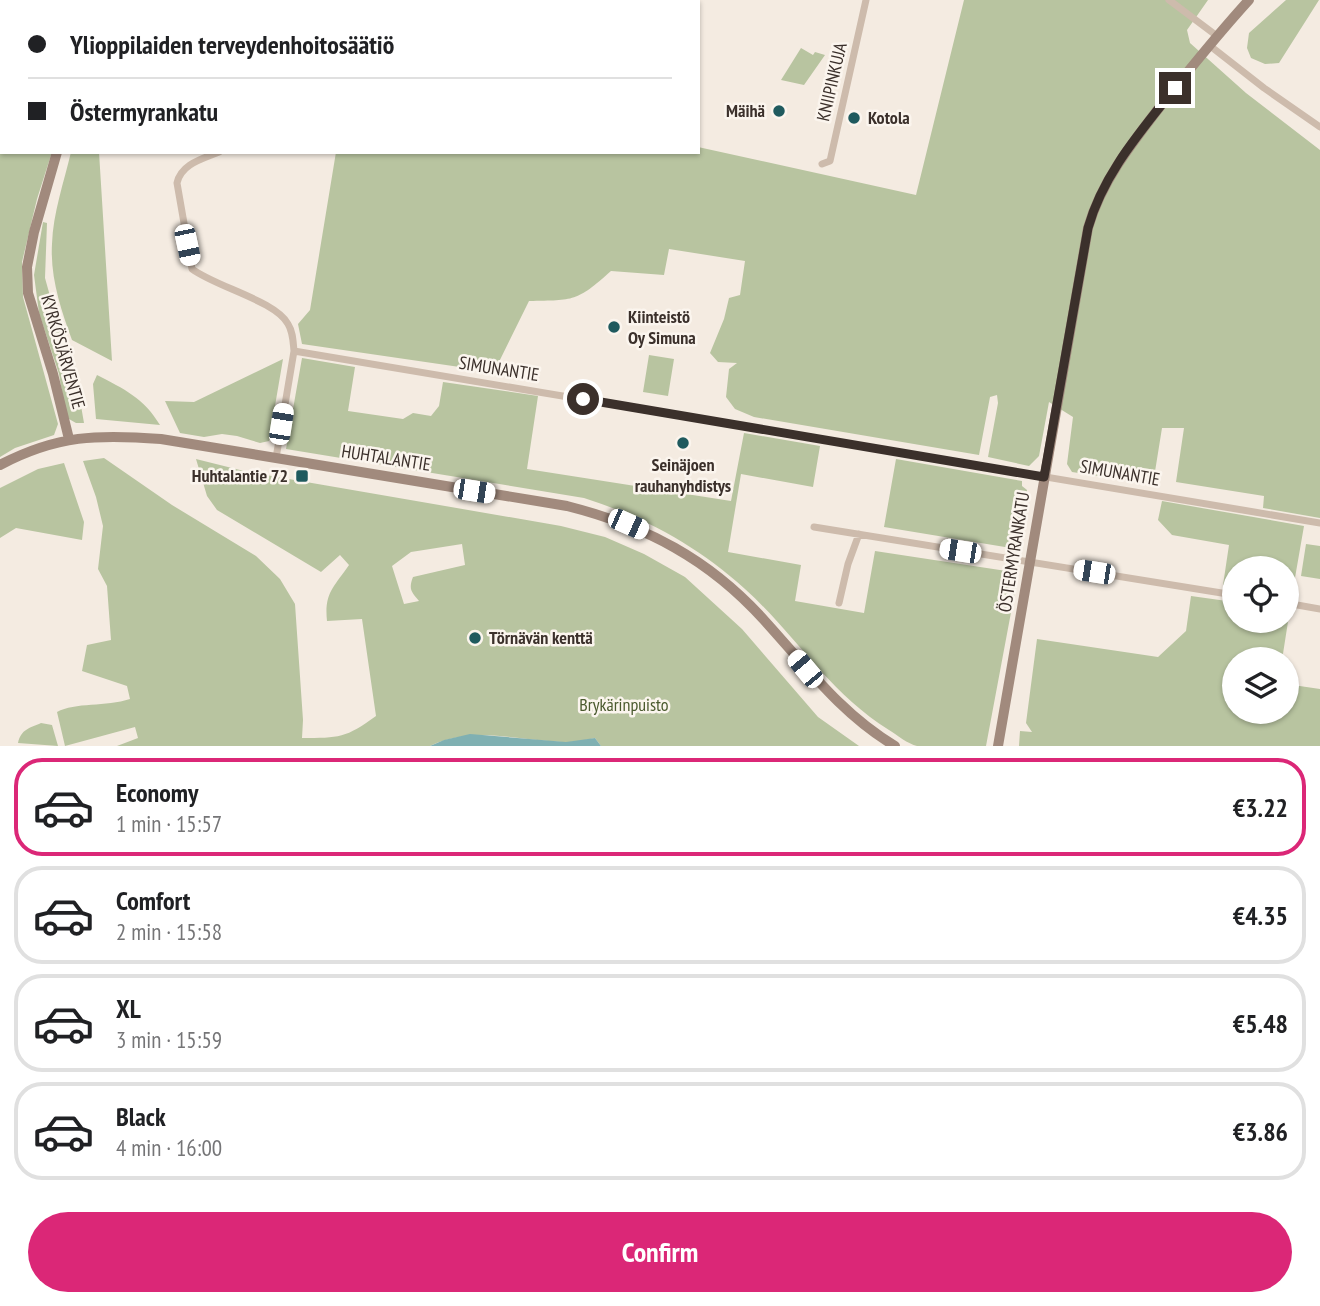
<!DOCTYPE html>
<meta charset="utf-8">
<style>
body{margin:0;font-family:"PT Sans Narrow",sans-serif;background:#f2f2f2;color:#202124;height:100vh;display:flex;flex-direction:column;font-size:26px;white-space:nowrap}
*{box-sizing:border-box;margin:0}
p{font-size:23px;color:#757577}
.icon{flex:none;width:38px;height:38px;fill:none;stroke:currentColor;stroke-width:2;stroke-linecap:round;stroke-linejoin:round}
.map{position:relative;height:746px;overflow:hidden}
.sheet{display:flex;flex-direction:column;background:#fff;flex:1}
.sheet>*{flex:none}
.top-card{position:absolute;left:0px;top:0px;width:700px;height:154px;box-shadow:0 2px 5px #0004;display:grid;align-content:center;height:154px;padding:0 28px;background:#fff}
.fabs{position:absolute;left:1222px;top:556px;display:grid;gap:14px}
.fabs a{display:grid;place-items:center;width:77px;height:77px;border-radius:50%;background:#fff;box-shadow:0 2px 5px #0004;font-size:35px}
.end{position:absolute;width:32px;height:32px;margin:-16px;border:9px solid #3b302b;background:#fff;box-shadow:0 0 0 4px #fff}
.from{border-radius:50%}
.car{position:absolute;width:21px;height:42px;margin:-21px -10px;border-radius:9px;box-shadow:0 0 5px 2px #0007;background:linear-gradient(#fff 24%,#345 0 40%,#fff 0 76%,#345 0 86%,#fff 0)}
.top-card b{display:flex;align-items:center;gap:24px;height:66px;font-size:26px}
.top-card b+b{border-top:2px solid #e0e0e0}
.top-card i{width:18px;height:18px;background:#202124}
ul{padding:12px 0 0;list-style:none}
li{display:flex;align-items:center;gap:21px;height:98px;margin:0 14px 10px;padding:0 14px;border:4px solid #e0e0e0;border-radius:28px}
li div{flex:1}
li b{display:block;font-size:26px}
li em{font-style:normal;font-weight:700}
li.selected{border-color:#db2777}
li>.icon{width:63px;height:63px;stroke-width:1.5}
.primary-button{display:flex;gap:14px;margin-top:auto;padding:14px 28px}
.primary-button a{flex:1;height:80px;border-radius:42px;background:#db2777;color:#fff;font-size:28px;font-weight:700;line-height:80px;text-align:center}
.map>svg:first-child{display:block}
.green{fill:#b8c4a0;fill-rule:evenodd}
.water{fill:#7fb0b2}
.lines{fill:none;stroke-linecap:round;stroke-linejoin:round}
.street{stroke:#cdbbac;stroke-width:7}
.secondary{stroke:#a18a7d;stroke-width:10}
.route{stroke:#3b302b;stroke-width:9}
.poi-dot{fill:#1f5a5e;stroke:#fbf5ee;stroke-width:2.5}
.labels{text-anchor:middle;stroke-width:5;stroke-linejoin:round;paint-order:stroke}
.street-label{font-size:18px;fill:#3b302b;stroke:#fbf5ee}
.poi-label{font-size:18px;font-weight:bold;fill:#3b302b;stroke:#fbf5ee;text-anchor:start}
.park-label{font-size:18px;fill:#4a5a2e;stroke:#fbf5ee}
</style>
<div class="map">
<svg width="1320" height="746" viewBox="0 0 1320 746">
<rect width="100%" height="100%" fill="#f4ebe1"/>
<path class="green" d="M 964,0 L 1208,0 L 1187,30 L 1190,43 L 1246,93 L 1320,150 L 1320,518 L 1263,508 L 1264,496 L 1176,482 L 1184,428 L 1162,428 L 1153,484 L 1072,472 L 1067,464 L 1073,417 L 1049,402 L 1039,456 L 1029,466 L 988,457 L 998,403 L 997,395 L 990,397 L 979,455 L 754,417 L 735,409 L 726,397 L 729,369 L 737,363 L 718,362 L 710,353 L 724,319 L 729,298 L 740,295 L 745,261 L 669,249 L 664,275 L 611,271 C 576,302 575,300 529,301 L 494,372 L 302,344 L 298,324 L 310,310 L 336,152 L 698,152 L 698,147 L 916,195 Z
M 1286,0 L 1319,0 L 1279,63 L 1265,64 L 1251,58 L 1247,48 L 1249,33 Z
M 801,48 L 813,55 L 815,52 L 825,55 L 804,85 L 781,80 Z
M 0,121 L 2,152 L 52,152 L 37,199 L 22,262 L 23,297 L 58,424 L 54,435 L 15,448 L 0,457 Z
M 71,152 L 99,152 L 112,361 L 72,340 C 61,310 50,277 52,244 C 53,213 64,182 71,152 Z
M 43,222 L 47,223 L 45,278 L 55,314 L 76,377 L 84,423 L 76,423 L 69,419 L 65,410 L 59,374 L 39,313 L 34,275 Z
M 649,355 L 674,359 L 668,396 L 643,392 Z
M 302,358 L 355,367 L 348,411 L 403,419 L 413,413 L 431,416 L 439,406 L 443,382 L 538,396 L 527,469 L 731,501 L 744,433 L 820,446 L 813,487 L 741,474 L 728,552 L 801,565 L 795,601 L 864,613 L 875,551 L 1013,572 L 1018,575 L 986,746 C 967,746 934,746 917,746 C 908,744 897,735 889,730 C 828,692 796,635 745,589 C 698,546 644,517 584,498 L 286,449 Z
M 283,359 L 269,441 L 260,443 L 237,436 L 222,434 L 204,437 L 180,433 L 165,401 L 194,402 Z
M 97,375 C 124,389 144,398 160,425 L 96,419 L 93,384 Z
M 104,458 L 172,505 L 256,556 L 280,579 L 295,604 L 303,720 L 302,738 C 339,738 346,738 376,716 L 362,619 L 327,621 C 324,593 334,587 349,565 L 340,555 L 321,572 L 217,510 L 207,496 L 196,459 L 248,472 L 561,526 L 605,537 L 644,554 L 685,577 L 742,629 L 818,717 L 859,746 L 601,746 L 595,738 C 584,740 573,743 562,742 C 517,740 473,726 430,746 L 117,746 L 138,738 L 135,727 L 65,746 L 57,712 C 75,702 106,707 130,699 L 127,686 L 82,671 L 87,645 L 111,640 L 107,586 L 98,569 L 103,526 L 96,497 L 83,461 ZM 462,544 L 465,565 L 413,577 C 408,590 412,592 419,601 L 404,604 L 392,566 L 411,552 Z
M 896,459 L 1022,481 L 1022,486 L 1027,490 L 1017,549 L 884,527 Z
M 64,463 L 84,522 L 82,540 L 16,528 L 0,538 L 0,488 L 38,469 Z
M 1162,501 L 1304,526 L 1292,595 L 1286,594 L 1286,569 L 1234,569 L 1234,586 L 1223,585 L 1229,545 L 1172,535 L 1158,520 Z
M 1306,544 L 1320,546 L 1320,579 L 1301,576 Z
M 1191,596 L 1234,602 L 1234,621 L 1286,621 L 1286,609 L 1290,609 L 1282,660 L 1234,660 L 1234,712 L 1286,712 L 1286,684 L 1320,689 L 1320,746 L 1019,746 L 1020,731 L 1032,732 L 1026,723 L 1037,639 L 1158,657 L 1186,631 Z
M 41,723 L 52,725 L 58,746 L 18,743 C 21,729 30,728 41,723 Z"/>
<path class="water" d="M 470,734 L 566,742 L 595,738 L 601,746 L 430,746 L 444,740 Z"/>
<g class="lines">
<path class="street" d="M 323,0 L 327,2
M 1169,0 L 1217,36
M 185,2 L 186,0
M 372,2 L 376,0
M 688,2 L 688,0
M 1209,45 L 1264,88 L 1320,127
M 0,57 L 2,57
M 219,152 C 202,159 181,164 177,183 L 192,269 C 216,287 276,301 288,324 C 293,332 293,341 294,351 L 276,458
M 822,164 L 830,161 L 866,0
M 294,351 L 1320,523
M 814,527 L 1234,595
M 839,603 L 848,564 L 859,534
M 1286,603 L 1320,609"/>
<path class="secondary" d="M 67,2 L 67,0
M 57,152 L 34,232 L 27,267 L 28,293 L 53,374 L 69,439
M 0,465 C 57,435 98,434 161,439 L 567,506 C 646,526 709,559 764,620 C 806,666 841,714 895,746
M 998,746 L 1088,228 C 1102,179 1135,139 1166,99 C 1193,65 1220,32 1249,0"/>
</g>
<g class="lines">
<path class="route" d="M 583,399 L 1044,477 L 1088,228 C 1103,174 1141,131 1175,88"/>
</g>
<g class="poi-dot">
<circle cx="779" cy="111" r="7"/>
<circle cx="854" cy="118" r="7"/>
<circle cx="614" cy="327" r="7"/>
<circle cx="683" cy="443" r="7"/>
<rect x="295" y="469" width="14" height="14" rx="3.5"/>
<circle cx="475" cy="638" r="7"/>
</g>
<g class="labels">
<g class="street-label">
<text transform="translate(832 82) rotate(-77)" y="6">KNIIPINKUJA</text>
<text transform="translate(63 352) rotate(74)" y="6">KYRKÖSJÄRVENTIE</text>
<text transform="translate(499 369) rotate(9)" y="6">SIMUNANTIE</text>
<text transform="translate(386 458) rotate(9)" y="6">HUHTALANTIE</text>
<text transform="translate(1120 473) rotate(10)" y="6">SIMUNANTIE</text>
<text transform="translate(1014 552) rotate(-81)" y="6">ÖSTERMYRANKATU</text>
</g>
<g class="poi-label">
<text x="765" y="117" text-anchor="end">Mäihä</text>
<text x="868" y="124">Kotola</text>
<text x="628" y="323">Kiinteistö<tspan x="628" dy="21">Oy Simuna</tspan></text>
<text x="683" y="471" text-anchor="middle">Seinäjoen<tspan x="683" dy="21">rauhanyhdistys</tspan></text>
<text x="288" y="482" text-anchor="end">Huhtalantie 72</text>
<text x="489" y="644">Törnävän kenttä</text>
</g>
<g class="park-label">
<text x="624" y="711">Brykärinpuisto</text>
</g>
</g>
</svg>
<div class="fabs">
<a><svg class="icon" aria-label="locate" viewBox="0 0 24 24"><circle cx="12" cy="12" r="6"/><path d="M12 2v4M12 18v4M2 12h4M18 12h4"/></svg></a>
<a><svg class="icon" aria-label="layers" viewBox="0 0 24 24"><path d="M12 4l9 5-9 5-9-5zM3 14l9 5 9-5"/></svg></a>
</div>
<i class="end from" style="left:583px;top:399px"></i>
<i class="end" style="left:1175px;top:88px"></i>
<i class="car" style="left:187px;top:245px;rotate:168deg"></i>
<i class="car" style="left:281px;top:424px;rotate:9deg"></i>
<i class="car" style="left:474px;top:491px;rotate:99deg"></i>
<i class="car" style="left:628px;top:524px;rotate:114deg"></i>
<i class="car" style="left:960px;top:551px;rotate:279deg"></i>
<i class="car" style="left:1094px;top:572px;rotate:279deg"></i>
<i class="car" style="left:805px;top:669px;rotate:320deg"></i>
<div class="top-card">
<b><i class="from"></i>Ylioppilaiden terveydenhoitosäätiö</b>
<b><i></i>Östermyrankatu</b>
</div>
</div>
<section class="sheet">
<ul>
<li class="selected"><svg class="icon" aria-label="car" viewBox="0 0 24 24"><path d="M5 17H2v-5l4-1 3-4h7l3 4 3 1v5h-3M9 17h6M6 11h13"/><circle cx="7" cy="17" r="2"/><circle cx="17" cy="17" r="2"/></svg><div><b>Economy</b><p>1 min · 15:57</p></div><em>€3.22</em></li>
<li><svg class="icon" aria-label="car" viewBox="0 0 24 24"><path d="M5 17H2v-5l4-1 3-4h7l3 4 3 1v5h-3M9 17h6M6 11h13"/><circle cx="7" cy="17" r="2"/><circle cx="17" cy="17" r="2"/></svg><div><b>Comfort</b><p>2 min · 15:58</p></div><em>€4.35</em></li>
<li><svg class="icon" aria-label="car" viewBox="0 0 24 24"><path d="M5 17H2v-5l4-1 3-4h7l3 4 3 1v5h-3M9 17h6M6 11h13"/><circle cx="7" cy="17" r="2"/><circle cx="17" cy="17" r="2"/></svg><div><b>XL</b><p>3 min · 15:59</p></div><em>€5.48</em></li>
<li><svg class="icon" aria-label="car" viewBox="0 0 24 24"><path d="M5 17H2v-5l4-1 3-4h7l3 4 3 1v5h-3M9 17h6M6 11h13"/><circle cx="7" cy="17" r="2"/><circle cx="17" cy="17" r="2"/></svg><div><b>Black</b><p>4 min · 16:00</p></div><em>€3.86</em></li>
</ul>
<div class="primary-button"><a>Confirm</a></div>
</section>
